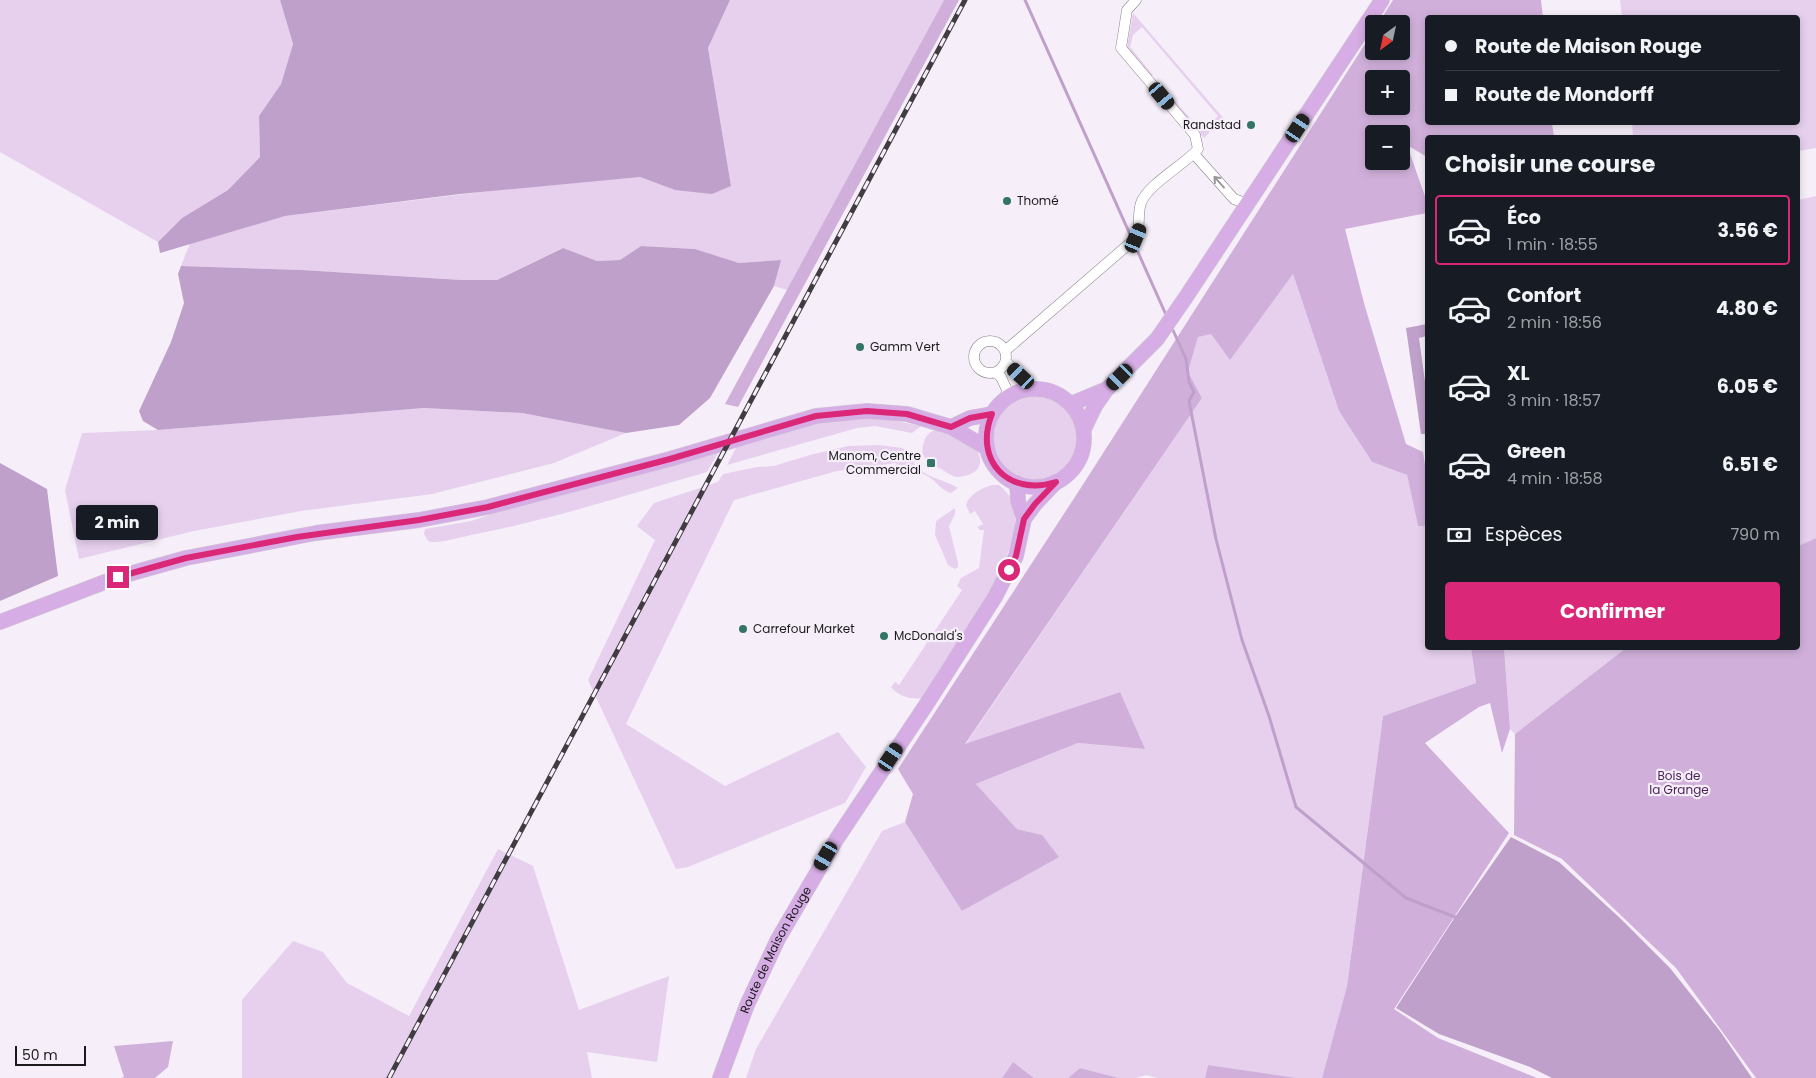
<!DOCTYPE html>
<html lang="fr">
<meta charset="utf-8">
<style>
body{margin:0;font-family:Poppins,sans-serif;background:#242831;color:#f1f3f6;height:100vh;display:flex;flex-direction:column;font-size:19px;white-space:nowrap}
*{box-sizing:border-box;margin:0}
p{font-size:16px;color:#9ea1a6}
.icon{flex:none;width:28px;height:28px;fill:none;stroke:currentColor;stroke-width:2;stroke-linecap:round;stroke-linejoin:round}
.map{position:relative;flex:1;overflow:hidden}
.sheet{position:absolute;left:1425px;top:135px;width:375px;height:515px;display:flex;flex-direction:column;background:#171b24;border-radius:5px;box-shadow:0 2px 8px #0003}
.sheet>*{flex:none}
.top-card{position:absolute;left:1425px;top:15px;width:375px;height:110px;border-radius:5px;box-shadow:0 2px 8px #0003;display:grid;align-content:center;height:110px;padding:0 20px;background:#171b24}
.needle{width:32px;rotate:213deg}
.fabs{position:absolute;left:1365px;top:15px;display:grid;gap:10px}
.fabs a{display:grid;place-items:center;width:45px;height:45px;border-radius:5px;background:#171b24;box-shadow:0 2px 8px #0003;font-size:25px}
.scale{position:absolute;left:15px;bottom:12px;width:71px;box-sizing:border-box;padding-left:5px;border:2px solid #1c191d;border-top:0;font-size:14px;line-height:18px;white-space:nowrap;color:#1c191d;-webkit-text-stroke:4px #f6eff9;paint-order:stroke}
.end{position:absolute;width:22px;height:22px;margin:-11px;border:6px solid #db2777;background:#fff;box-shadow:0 0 0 2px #fff}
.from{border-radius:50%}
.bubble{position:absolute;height:35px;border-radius:5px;background:#171b24;box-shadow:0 2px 8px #0003;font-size:16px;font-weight:700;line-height:35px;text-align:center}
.car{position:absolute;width:15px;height:30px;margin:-15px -8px;border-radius:6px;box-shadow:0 0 4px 1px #0007;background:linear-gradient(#222 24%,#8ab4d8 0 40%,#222 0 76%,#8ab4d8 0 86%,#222 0)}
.top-card b{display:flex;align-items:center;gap:18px;height:48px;font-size:19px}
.top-card b+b{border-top:1px solid #363941}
.top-card i{width:12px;height:12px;background:#f1f3f6}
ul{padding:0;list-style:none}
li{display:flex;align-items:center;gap:15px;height:70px;margin:0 10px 8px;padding:0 10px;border:2px solid transparent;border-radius:5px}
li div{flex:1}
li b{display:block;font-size:19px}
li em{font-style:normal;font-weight:700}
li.active{border-color:#db2777}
li>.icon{width:45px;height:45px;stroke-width:1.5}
h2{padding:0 20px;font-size:22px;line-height:60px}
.pay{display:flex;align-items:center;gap:12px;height:55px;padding:0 20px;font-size:19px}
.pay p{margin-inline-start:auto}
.action{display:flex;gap:10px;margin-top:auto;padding:10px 20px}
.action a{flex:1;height:58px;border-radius:5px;background:#db2777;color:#fff;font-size:20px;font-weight:700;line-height:58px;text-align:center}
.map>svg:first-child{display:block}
.green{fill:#e6d0ee}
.forest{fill:#d0b0db;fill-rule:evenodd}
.water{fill:#bfa0ca}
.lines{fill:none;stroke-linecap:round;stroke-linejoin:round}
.stream{stroke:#bfa0ca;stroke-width:3}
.minor-casing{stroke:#88828b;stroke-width:11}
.primary-casing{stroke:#d2d1d2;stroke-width:16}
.minor{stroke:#fff;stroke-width:10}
.primary{stroke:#d7ade6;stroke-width:15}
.rail-casing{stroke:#403c41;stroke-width:5}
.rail{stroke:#f6eff9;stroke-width:3;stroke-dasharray:9;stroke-linecap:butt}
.oneway{stroke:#999899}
.route{stroke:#db2777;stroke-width:6}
.poi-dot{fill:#327566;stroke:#f6eff9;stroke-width:2}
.labels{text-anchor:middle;stroke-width:4.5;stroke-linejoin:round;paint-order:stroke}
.poi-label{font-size:12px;fill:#1c191d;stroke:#f6eff9;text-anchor:start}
.park-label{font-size:12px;fill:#4c2459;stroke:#f6eff9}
.street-label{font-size:12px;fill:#1c191d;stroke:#f6eff9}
</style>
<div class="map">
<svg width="1816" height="1078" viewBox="0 0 1816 1078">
<rect width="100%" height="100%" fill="#f6eff9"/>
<path class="green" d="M 0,0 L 280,0 L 293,44 L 281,84 L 259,116 L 260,157 L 228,190 L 182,218 L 158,242 L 0,152 Z
M 730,0 L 944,0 L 787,290 L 774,286 L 780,260 L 739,263 L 695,249 L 641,246 L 620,260 L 597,261 L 562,248 L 497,280 L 461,280 L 302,270 L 181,266 L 190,243 L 285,216 L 548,184 L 640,177 L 675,190 L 731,186 L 708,48 Z
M 1620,0 L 1816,0 L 1816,148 L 1798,151 L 1798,138 L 1633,137 L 1632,123 L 1798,122 L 1798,18 L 1622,17 Z
M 1133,13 L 1225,120 L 1217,126 L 1213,121 L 1218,116 L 1142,27 L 1133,35 L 1130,47 L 1153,75 L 1151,76 L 1127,48 Z
M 1159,82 L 1201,131 L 1206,127 L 1210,132 L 1204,138 L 1158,84 Z
M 1816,196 L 1816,538 L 1798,546 L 1798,200 Z
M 1293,274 L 1339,411 L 1372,462 L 1407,475 L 1418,526 L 1427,526 L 1428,648 L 1471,648 L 1476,683 L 1383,716 L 1347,986 L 1322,1078 L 1297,1078 L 1208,1065 L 1205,1078 L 1157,1078 L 1147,1075 L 1135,1078 L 1119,1078 L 1080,1068 L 1068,1078 L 1034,1078 L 1013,1062 L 1002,1078 L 746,1078 L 756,1049 L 882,831 L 905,822 L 963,911 L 1042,835 L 1017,829 L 976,784 L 1078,743 L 1144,749 L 1119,692 L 965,745 L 1202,398 L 1188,372 L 1198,337 L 1211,333 L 1230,359 Z
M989 439a44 44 0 1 1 88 0a44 44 0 1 1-88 0Z
M 424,408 L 522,413 L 626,433 L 554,463 L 432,494 L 301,511 L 194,531 L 79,559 L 65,490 L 82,433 L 158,430 Z
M 860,417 L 887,419 L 921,426 L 912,433 L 875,426 L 857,428 L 727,465 L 737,446 L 802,426 Z
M 937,430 L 946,432 L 976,447 C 982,459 983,470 968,475 C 964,476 961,477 957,477 C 952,476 947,473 943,470 C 930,464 918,458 924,442 C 926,435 930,431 937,430 Z
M 879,445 L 902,448 L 910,453 C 915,477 940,477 958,488 L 951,493 C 942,491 937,482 929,477 C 920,471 908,471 898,471 L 896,463 L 837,471 L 734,500 L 626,724 L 725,786 L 838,732 L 866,767 L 845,803 L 688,867 L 676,869 L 588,680 L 655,540 L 637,526 L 654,503 L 718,482 L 723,474 L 757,467 L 774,466 L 810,455 L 848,446 Z
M 716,452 L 718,453 L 707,472 C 632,493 557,518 481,533 C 468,535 443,543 431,542 C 427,541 426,537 424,534 L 425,529 L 471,521 L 504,510 Z
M 992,485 L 999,485 C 1006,491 1014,500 1015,510 C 1020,565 952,652 922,698 C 911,700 898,696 891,687 L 895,682 L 899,685 L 962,590 L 957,586 L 961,578 L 979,568 L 984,530 L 980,530 L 977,527 L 983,524 L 975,511 L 970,514 L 966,505 C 969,494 982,488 992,485 Z
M 955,508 L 955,514 L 949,526 L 958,563 L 958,567 L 955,569 L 948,565 L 935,535 L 936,521 Z
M 1504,648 L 1626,648 L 1515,734 L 1510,729 Z
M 498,849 L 533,866 L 579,1010 L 669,976 L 657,1062 L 587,1052 L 592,1078 L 242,1078 L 242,1000 L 293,941 L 323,952 L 347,983 L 409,1016 Z"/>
<path class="forest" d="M 944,0 L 959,0 L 738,407 L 725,404 Z
M 1393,0 L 1541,0 L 1543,17 L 1428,18 L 1428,122 L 1552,123 L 1554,137 L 1428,138 L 1427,157 L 1407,145 L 1427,202 L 1427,213 L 1345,229 L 1364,303 L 1406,444 L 1423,452 L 1428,485 L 1427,526 L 1418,526 L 1407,475 L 1372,462 L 1339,411 L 1293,274 L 1230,360 L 1211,334 L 1198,337 L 1188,372 L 1202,398 L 965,744 L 1120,692 L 1145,749 L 1078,743 L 976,784 L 1017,829 L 1042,835 L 1059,857 L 962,911 L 905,822 L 913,794 L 898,769 L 1082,486 L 1374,30 L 1374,51 L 1401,51 L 1401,24 L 1378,24 ZM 1374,79 L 1401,79 L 1401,106 L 1374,106 ZM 1374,134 L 1401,134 L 1401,161 L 1374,161 Z
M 1816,538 L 1816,1078 L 1756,1078 L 1676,968 L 1562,859 L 1514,835 L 1515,734 L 1626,648 L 1798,648 L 1798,546 Z
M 1471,648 L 1504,648 L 1510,729 L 1502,753 L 1490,703 L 1479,707 L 1425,743 L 1509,833 L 1394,1009 L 1438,1038 L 1537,1078 L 1322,1078 L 1347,986 L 1383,716 L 1476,683 Z
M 173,1041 L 168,1067 L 155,1078 L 121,1078 L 124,1077 L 114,1046 Z
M 1013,1062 L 1034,1078 L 1002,1078 Z
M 1208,1065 L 1297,1078 L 1205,1078 Z
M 1080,1068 L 1119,1078 L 1068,1078 Z"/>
<path class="water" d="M 280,0 L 730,0 L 708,48 L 731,186 L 712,194 L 675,190 L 640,177 L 460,194 L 285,216 L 160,253 L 158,242 L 182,218 L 228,190 L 260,157 L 259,116 L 281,84 L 293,44 Z
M 641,246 L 695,249 L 739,263 L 781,260 L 774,286 L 710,398 L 679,425 L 626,433 L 522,413 L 424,408 L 158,430 L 143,421 L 139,411 L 171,342 L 184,303 L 178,274 L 181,266 L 302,270 L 461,280 L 497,280 L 563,248 L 597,261 L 620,260 Z
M 1427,324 L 1427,336 L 1419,338 L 1427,396 L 1427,434 L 1421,434 L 1406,328 Z
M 0,463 L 47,489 L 58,576 L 0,601 Z
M 1511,837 L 1559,862 L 1621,919 L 1670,968 L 1720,1031 L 1752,1078 L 1552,1078 L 1530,1067 L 1439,1034 L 1396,1008 L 1455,917 Z"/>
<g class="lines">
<path class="stream" d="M 1025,0 L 1167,317
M 1172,328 L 1186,359 L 1189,382 L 1194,392 L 1189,401 L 1216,539 L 1242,640 L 1269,716 L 1296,807 L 1406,898 L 1455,917"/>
<g class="minor-casing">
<path id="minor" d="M 1194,154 L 1234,199 L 1248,204
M974 357a16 16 0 1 1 32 0a16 16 0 1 1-32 0Z
M 1005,351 L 1136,238 C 1141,225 1137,215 1141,203 C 1147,185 1184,165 1198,149 L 1195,135 L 1121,48 L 1127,10 L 1136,0
M 1006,362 L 1034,388
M 996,373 L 1001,377 L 1007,390 L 1005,399"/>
</g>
<g class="primary-casing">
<g id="primary">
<circle cx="1035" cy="438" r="49"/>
<path d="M 1071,404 L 1107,389"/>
<path d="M 951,427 L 970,418 L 992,414"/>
<path d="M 1084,429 L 1095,406 L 1107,389 L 1157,339 L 1186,297 L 1382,0"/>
<path d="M 1017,483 L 1018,501 L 1024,519"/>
<path d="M 0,622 L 118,577 L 186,558 L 316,533 L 419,520 L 488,507 L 670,459 L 816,416 L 867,411 L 907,414 L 951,427 L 987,448"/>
<path id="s1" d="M 720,1078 L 747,1005 L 778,939 L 836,840 L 926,705 L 995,597 L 1016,556 L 1024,519 L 1035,504 L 1056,482"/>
</g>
</g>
<use href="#minor" class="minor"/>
<use href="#primary" class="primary"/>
<g class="rail-casing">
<path id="rail" d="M 389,1078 L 965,0"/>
</g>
<use href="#rail" class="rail"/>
</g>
<defs><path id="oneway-shaft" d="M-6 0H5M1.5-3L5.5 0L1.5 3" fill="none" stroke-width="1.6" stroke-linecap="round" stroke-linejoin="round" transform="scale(1.25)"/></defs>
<use class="oneway" href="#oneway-shaft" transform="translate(1219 182) rotate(-132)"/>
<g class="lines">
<path class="route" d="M 118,577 L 186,558 L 297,537 L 419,520 L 488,507 L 670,459 L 816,416 L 867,411 L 907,414 L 951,427 L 970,418 L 992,414 C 973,461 1009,497 1056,482 L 1035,504 L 1024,519 L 1016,556 L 1009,570"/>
</g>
<g class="poi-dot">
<circle cx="1251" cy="125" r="5"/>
<circle cx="1007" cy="201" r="5"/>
<circle cx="860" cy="347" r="5"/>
<rect x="926" y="458" width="10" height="10" rx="2.5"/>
<circle cx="743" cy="629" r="5"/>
<circle cx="884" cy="636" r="5"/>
</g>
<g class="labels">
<g class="poi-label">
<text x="1241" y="129" text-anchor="end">Randstad</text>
<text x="1017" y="205">Thomé</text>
<text x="870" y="351">Gamm Vert</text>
<text x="921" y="460" text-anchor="end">Manom, Centre<tspan x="921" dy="14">Commercial</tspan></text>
<text x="753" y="633">Carrefour Market</text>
<text x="894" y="640">McDonald's</text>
</g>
<g class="park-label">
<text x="1679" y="780">Bois de<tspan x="1679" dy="14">la Grange</tspan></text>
</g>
<g class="street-label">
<text dy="4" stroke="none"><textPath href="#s1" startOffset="140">Route de Maison Rouge</textPath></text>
</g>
</g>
</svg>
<div class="fabs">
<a><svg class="needle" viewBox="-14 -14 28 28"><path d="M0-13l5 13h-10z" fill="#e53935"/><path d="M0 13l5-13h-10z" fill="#9ea1a6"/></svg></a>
<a>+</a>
<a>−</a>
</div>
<div class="scale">50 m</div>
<i class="end from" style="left:1009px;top:570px"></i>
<i class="end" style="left:118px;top:577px"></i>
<div class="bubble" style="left:76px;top:505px;width:82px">2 min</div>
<i class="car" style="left:1162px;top:96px;rotate:140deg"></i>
<i class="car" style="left:1298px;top:128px;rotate:33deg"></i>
<i class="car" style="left:1136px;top:238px;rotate:23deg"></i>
<i class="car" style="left:1021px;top:376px;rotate:313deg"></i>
<i class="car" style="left:1120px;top:377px;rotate:225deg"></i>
<i class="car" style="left:891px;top:757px;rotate:34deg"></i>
<i class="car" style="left:826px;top:856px;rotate:210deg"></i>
<div class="top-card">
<b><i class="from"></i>Route de Maison Rouge</b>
<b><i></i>Route de Mondorff</b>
</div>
<section class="sheet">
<h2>Choisir une course</h2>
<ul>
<li class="active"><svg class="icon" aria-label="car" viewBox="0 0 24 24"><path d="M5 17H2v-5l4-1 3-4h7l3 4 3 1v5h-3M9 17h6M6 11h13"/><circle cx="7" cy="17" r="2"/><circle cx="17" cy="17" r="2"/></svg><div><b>Éco</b><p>1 min · 18:55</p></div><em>3.56 €</em></li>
<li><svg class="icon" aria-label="car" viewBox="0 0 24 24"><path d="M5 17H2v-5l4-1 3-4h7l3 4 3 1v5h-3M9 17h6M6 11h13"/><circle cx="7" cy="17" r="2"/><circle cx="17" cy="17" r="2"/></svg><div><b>Confort</b><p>2 min · 18:56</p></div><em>4.80 €</em></li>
<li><svg class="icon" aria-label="car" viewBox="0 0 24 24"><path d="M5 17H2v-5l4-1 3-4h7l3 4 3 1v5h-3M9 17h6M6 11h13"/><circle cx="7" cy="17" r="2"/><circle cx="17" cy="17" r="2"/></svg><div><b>XL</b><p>3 min · 18:57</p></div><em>6.05 €</em></li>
<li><svg class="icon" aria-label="car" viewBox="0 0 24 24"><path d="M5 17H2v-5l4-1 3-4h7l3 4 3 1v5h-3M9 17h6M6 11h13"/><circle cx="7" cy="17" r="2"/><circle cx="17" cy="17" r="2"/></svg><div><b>Green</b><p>4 min · 18:58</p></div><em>6.51 €</em></li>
</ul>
<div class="pay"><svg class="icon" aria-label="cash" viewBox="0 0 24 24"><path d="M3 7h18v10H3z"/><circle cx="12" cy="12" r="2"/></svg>Espèces<p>790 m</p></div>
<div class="action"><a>Confirmer</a></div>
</section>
</div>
